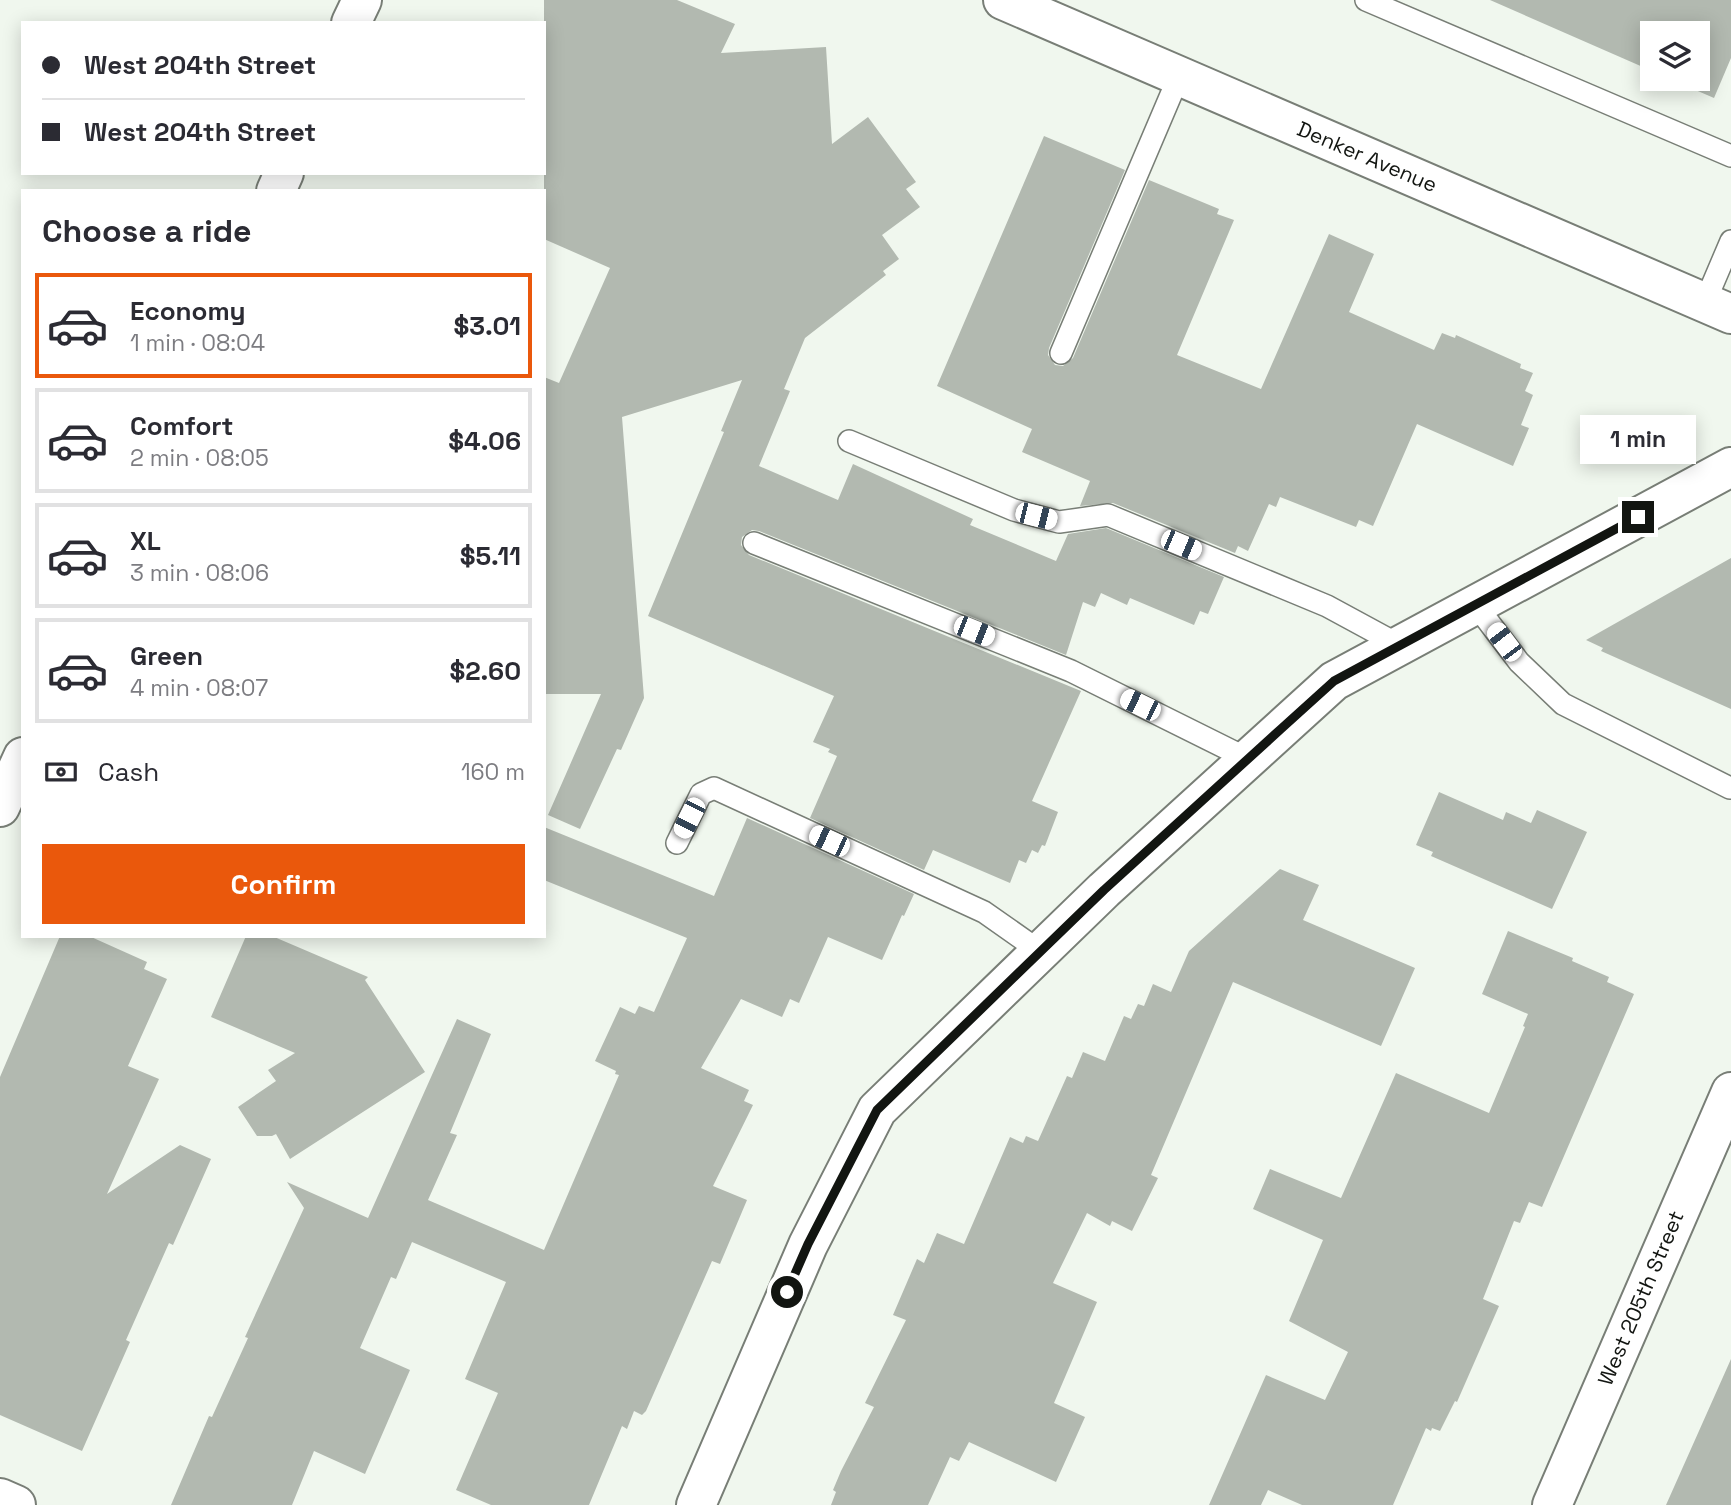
<!DOCTYPE html>
<meta charset="utf-8">
<style>
body{margin:0;font-family:"Space Grotesk",sans-serif;background:#f2f2f3;color:#2b2b33;height:100vh;display:flex;flex-direction:column;font-size:26px;white-space:nowrap}
*{box-sizing:border-box;margin:0}
p{font-size:23px;color:#7c7c81}
.icon{flex:none;width:38px;height:38px;fill:none;stroke:currentColor;stroke-width:2;stroke-linecap:round;stroke-linejoin:round}
.map{position:relative;flex:1;overflow:hidden}
.side{position:absolute;left:21px;top:189px;width:525px;height:749px;display:flex;flex-direction:column;background:#fff;border-radius:0px;box-shadow:0 4px 18px #0003}
.side>*{flex:none}
.banner{position:absolute;left:21px;top:21px;width:525px;height:154px;border-radius:0px;box-shadow:0 4px 18px #0003;display:grid;align-content:center;height:154px;padding:0 21px;background:#fff}
.fabs{position:absolute;left:1640px;top:21px;display:grid;gap:14px}
.fabs a{display:grid;place-items:center;width:70px;height:70px;border-radius:0px;background:#fff;box-shadow:0 4px 18px #0003;font-size:35px}
.end{position:absolute;width:32px;height:32px;margin:-16px;border:9px solid #121511;background:#fff;box-shadow:0 0 0 4px #fff}
.from{border-radius:50%}
.bubble{position:absolute;height:49px;border-radius:0px;background:#fff;box-shadow:0 4px 18px #0003;font-size:23px;font-weight:800;line-height:49px;text-align:center}
.car{position:absolute;width:21px;height:42px;margin:-21px -10px;border-radius:9px;box-shadow:0 0 5px 2px #0007;background:linear-gradient(#fff 24%,#345 0 40%,#fff 0 76%,#345 0 86%,#fff 0)}
.banner b{display:flex;align-items:center;gap:24px;height:66px;font-size:26px}
.banner b+b{border-top:2px solid #e1e1e2}
.banner i{width:18px;height:18px;background:#2b2b33}
ul{padding:0;list-style:none}
li{display:flex;align-items:center;gap:21px;height:105px;margin:0 14px 10px;padding:0 7px;border:4px solid #e1e1e2;border-radius:0px}
li div{flex:1}
li b{display:block;font-size:26px}
li em{font-style:normal;font-weight:800}
li.active{border-color:#ea580c}
li>.icon{width:63px;height:63px;stroke-width:1.5}
h2{padding:0 21px;font-size:32px;line-height:84px}
.pay{display:flex;align-items:center;gap:18px;height:77px;padding:0 21px;font-size:26px}
.pay p{margin-inline-start:auto}
.cta{display:flex;gap:14px;margin-top:auto;padding:14px 21px}
.cta a{flex:1;height:80px;border-radius:0px;background:#ea580c;color:#fff;font-size:28px;font-weight:800;line-height:80px;text-align:center}
.map>svg:first-child{display:block}
.building{fill:#b2b9b0}
.lines{fill:none;stroke-linecap:round;stroke-linejoin:round}
.lane-casing{stroke:#787e76;stroke-width:24}
.street-casing{stroke:#787e76;stroke-width:42}
.lane{stroke:#fff;stroke-width:21}
.street{stroke:#fff;stroke-width:38}
.route{stroke:#121511;stroke-width:9}
.labels{text-anchor:middle;stroke-width:5;stroke-linejoin:round;paint-order:stroke}
.street-label{font-size:21px;fill:#121511;stroke:#fff}
</style>
<div class="map">
<svg width="1731" height="1505" viewBox="0 0 1731 1505">
<rect width="100%" height="100%" fill="#f0f7ee"/>
<path class="building" d="M 544,0 L 677,0 L 735,24 L 721,53 L 826,47 L 832,144 L 868,117 L 916,182 L 906,189 L 920,207 L 882,235 L 899,259 L 883,271 L 886,275 L 805,338 L 784,389 L 790,391 L 759,466 L 838,500 L 853,464 L 973,519 L 970,525 L 1056,561 L 1068,534 L 1106,528 L 1224,577 L 1208,614 L 1200,611 L 1194,625 L 1130,598 L 1127,605 L 1101,593 L 1095,607 L 1083,602 L 1066,655 L 759,531 L 752,530 L 742,537 L 741,545 L 749,555 L 1081,691 L 1032,801 L 1058,812 L 1045,846 L 1042,845 L 1038,853 L 1032,850 L 1026,863 L 1019,860 L 1010,883 L 933,850 L 924,870 L 810,818 L 837,756 L 828,752 L 830,749 L 813,742 L 834,696 L 648,616 L 724,432 L 721,431 L 742,380 L 622,417 L 644,698 L 621,750 L 617,749 L 580,829 L 548,815 L 601,694 L 544,694 L 544,377 L 559,383 L 610,268 L 544,239 Z
M 1490,0 L 1731,0 L 1731,58 L 1714,98 L 1670,79 L 1698,79 L 1698,33 L 1652,33 L 1652,71 Z
M 1044,136 L 1125,170 L 1049,348 L 1048,355 L 1055,365 L 1063,366 L 1073,358 L 1149,180 L 1219,209 L 1217,214 L 1234,220 L 1177,355 L 1261,389 L 1329,234 L 1374,254 L 1349,312 L 1434,350 L 1442,333 L 1455,338 L 1456,335 L 1521,364 L 1520,368 L 1533,373 L 1525,391 L 1533,395 L 1521,425 L 1529,428 L 1513,466 L 1417,424 L 1373,526 L 1359,520 L 1356,527 L 1280,497 L 1276,507 L 1269,504 L 1248,551 L 1238,546 L 1235,553 L 1113,503 L 1080,506 L 1090,481 L 1022,452 L 1032,429 L 937,386 Z
M 1731,558 L 1731,709 L 1601,651 L 1603,648 L 1586,640 Z
M 1439,792 L 1503,820 L 1506,812 L 1531,823 L 1537,810 L 1587,832 L 1552,909 L 1431,856 L 1433,852 L 1416,845 Z
M 747,818 L 914,894 L 904,916 L 902,915 L 882,960 L 828,937 L 799,1003 L 790,999 L 782,1017 L 741,999 L 701,1068 L 749,1090 L 744,1101 L 753,1105 L 713,1186 L 747,1200 L 720,1264 L 712,1261 L 646,1411 L 642,1415 L 634,1411 L 627,1429 L 622,1426 L 589,1505 L 491,1505 L 456,1490 L 498,1393 L 465,1379 L 506,1282 L 412,1242 L 396,1279 L 391,1277 L 360,1348 L 410,1370 L 365,1474 L 314,1451 L 292,1505 L 171,1505 L 209,1416 L 212,1417 L 248,1338 L 245,1337 L 304,1208 L 287,1182 L 368,1218 L 457,1019 L 491,1034 L 450,1133 L 457,1135 L 428,1200 L 544,1250 L 619,1075 L 615,1074 L 616,1071 L 595,1061 L 620,1007 L 635,1014 L 639,1006 L 654,1012 L 687,938 L 544,880 L 544,827 L 714,896 Z
M 1280,869 L 1319,885 L 1303,920 L 1415,968 L 1381,1046 L 1233,982 L 1151,1175 L 1158,1178 L 1132,1231 L 1112,1221 L 1110,1226 L 1087,1213 L 1053,1283 L 1097,1302 L 1054,1403 L 1085,1417 L 1056,1482 L 969,1442 L 959,1461 L 950,1457 L 928,1505 L 831,1505 L 836,1492 L 833,1490 L 841,1471 L 874,1407 L 865,1403 L 906,1320 L 893,1315 L 917,1259 L 924,1263 L 937,1233 L 964,1244 L 1010,1137 L 1023,1143 L 1026,1136 L 1038,1141 L 1067,1076 L 1072,1078 L 1083,1052 L 1105,1061 L 1124,1016 L 1131,1019 L 1138,1004 L 1144,1006 L 1153,984 L 1171,992 L 1189,951 Z
M 1508,931 L 1573,958 L 1572,961 L 1609,977 L 1607,982 L 1634,994 L 1542,1207 L 1529,1202 L 1520,1223 L 1514,1221 L 1483,1299 L 1499,1306 L 1457,1402 L 1455,1401 L 1440,1431 L 1432,1428 L 1431,1431 L 1426,1428 L 1393,1505 L 1302,1505 L 1268,1490 L 1261,1505 L 1209,1505 L 1266,1375 L 1325,1400 L 1348,1352 L 1289,1321 L 1323,1240 L 1253,1209 L 1270,1169 L 1341,1198 L 1396,1073 L 1489,1113 L 1525,1027 L 1523,1026 L 1528,1014 L 1482,994 Z
M 60,936 L 89,936 L 147,962 L 144,969 L 167,979 L 128,1066 L 159,1079 L 107,1194 L 180,1145 L 211,1159 L 173,1245 L 169,1243 L 126,1340 L 130,1342 L 82,1451 L 0,1415 L 0,1077 Z
M 246,936 L 272,936 L 368,977 L 365,980 L 425,1072 L 290,1159 L 276,1134 L 272,1136 L 257,1136 L 238,1107 L 276,1081 L 268,1070 L 295,1053 L 211,1017 Z
M 1731,1359 L 1731,1505 L 1666,1505 Z"/>
<g class="lines">
<g class="lane-casing">
<path id="lane" d="M 1366,0 L 1731,156
M 1705,302 L 1731,241
M 1061,353 L 1179,76
M 849,441 L 1014,510 L 1059,522 L 1108,515 L 1327,606 L 1399,645
M 754,543 L 1071,671 L 1248,759
M 1475,604 L 1519,662 L 1563,704 L 1730,788
M 677,843 L 701,794 L 714,788 L 984,912 L 1041,952"/>
</g>
<g class="street-casing">
<path id="street" d="M 1003,0 L 1731,314
M 351,23 L 362,0
M 276,191 L 284,173
M 0,807 L 23,757
M 0,1498 L 16,1505
M 696,1505 L 808,1245 L 877,1110 L 1104,890 L 1334,681 L 1731,467
M 1552,1505 L 1731,1092"/>
</g>
<use href="#lane" class="lane"/>
<use href="#street" class="street"/>
</g>
<g class="lines">
<path class="route" d="M 787,1292 L 808,1244 L 877,1110 L 1104,890 L 1282,728 L 1334,681 L 1638,517"/>
</g>
<g class="labels">
<g class="street-label">
<text transform="translate(1367 157) rotate(23)" y="7">Denker Avenue</text>
<text transform="translate(1641 1298) rotate(-67)" y="7">West 205th Street</text>
</g>
</g>
</svg>
<div class="fabs">
<a><svg class="icon" aria-label="layers" viewBox="0 0 24 24"><path d="M12 4l9 5-9 5-9-5zM3 14l9 5 9-5"/></svg></a>
</div>
<i class="end from" style="left:787px;top:1292px"></i>
<i class="end" style="left:1638px;top:517px"></i>
<div class="bubble" style="left:1580px;top:415px;width:116px">1 min</div>
<i class="car" style="left:1036px;top:516px;rotate:104deg"></i>
<i class="car" style="left:1181px;top:545px;rotate:113deg"></i>
<i class="car" style="left:974px;top:631px;rotate:112deg"></i>
<i class="car" style="left:1504px;top:642px;rotate:323deg"></i>
<i class="car" style="left:1140px;top:705px;rotate:296deg"></i>
<i class="car" style="left:689px;top:818px;rotate:207deg"></i>
<i class="car" style="left:829px;top:841px;rotate:295deg"></i>
<div class="banner">
<b><i class="from"></i>West 204th Street</b>
<b><i></i>West 204th Street</b>
</div>
<section class="side">
<h2>Choose a ride</h2>
<ul>
<li class="active"><svg class="icon" aria-label="car" viewBox="0 0 24 24"><path d="M5 17H2v-5l4-1 3-4h7l3 4 3 1v5h-3M9 17h6M6 11h13"/><circle cx="7" cy="17" r="2"/><circle cx="17" cy="17" r="2"/></svg><div><b>Economy</b><p>1 min · 08:04</p></div><em>$3.01</em></li>
<li><svg class="icon" aria-label="car" viewBox="0 0 24 24"><path d="M5 17H2v-5l4-1 3-4h7l3 4 3 1v5h-3M9 17h6M6 11h13"/><circle cx="7" cy="17" r="2"/><circle cx="17" cy="17" r="2"/></svg><div><b>Comfort</b><p>2 min · 08:05</p></div><em>$4.06</em></li>
<li><svg class="icon" aria-label="car" viewBox="0 0 24 24"><path d="M5 17H2v-5l4-1 3-4h7l3 4 3 1v5h-3M9 17h6M6 11h13"/><circle cx="7" cy="17" r="2"/><circle cx="17" cy="17" r="2"/></svg><div><b>XL</b><p>3 min · 08:06</p></div><em>$5.11</em></li>
<li><svg class="icon" aria-label="car" viewBox="0 0 24 24"><path d="M5 17H2v-5l4-1 3-4h7l3 4 3 1v5h-3M9 17h6M6 11h13"/><circle cx="7" cy="17" r="2"/><circle cx="17" cy="17" r="2"/></svg><div><b>Green</b><p>4 min · 08:07</p></div><em>$2.60</em></li>
</ul>
<div class="pay"><svg class="icon" aria-label="cash" viewBox="0 0 24 24"><path d="M3 7h18v10H3z"/><circle cx="12" cy="12" r="2"/></svg>Cash<p>160 m</p></div>
<div class="cta"><a>Confirm</a></div>
</section>
</div>
